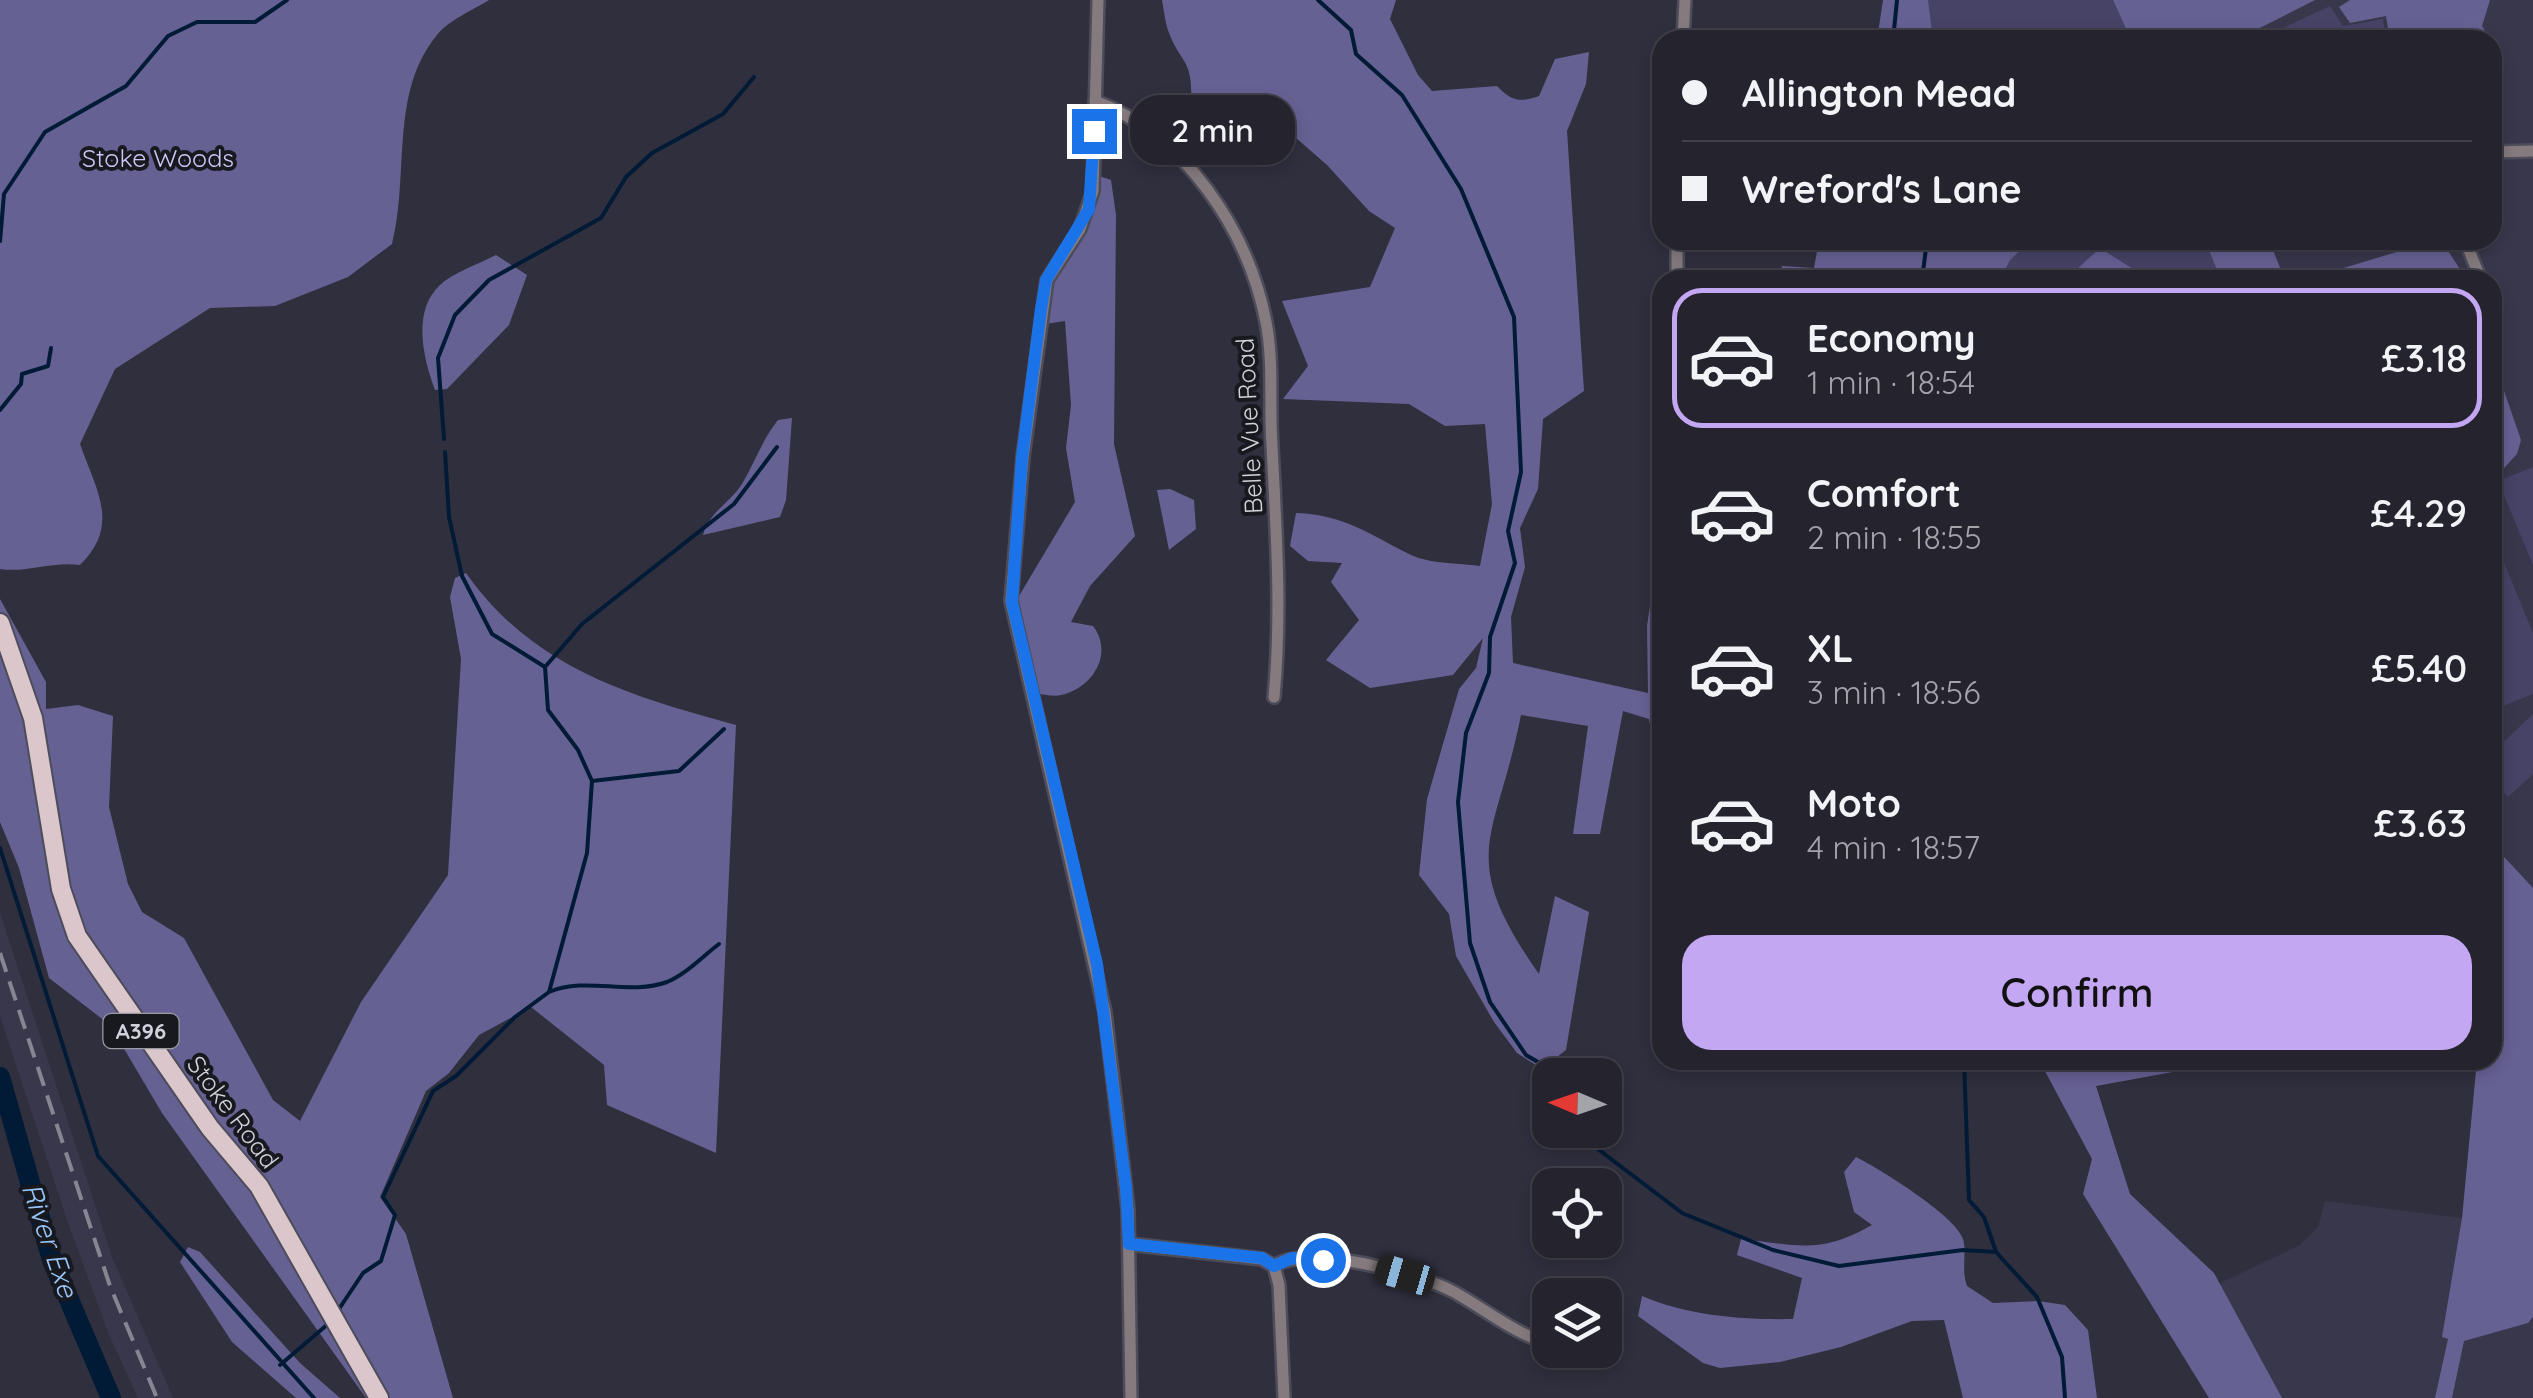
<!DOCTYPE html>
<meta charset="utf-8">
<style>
body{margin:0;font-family:Quicksand,sans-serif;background:#2c2b36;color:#f1f3f6;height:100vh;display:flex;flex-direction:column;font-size:38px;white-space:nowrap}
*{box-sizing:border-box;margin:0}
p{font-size:32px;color:#a3a4aa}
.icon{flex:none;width:55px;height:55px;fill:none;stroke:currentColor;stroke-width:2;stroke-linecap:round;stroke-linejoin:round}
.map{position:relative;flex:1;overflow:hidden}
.side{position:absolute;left:1652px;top:270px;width:850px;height:800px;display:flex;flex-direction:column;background:#24232e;border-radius:30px;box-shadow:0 5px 15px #0003,0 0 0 2px #41404a}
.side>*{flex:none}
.hud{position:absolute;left:1652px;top:30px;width:850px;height:220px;border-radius:30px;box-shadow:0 5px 15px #0003,0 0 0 2px #41404a;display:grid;align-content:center;height:220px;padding:0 30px;background:#24232e}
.needle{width:65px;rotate:272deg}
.buttons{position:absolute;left:1532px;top:1058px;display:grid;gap:20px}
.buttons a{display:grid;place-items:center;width:90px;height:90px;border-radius:20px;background:#24232e;box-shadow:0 5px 15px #0003,0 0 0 2px #41404a;font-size:50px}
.end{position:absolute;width:45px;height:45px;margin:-22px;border:12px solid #1a73e8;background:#fff;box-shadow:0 0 0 5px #fff}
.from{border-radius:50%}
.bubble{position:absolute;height:70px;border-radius:30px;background:#24232e;box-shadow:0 5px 15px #0003,0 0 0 2px #41404a;font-size:32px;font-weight:600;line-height:70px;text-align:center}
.car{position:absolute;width:30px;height:60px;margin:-30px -15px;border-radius:12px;box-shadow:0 0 8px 2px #0007;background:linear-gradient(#222 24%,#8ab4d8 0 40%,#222 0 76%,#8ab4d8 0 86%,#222 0)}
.hud b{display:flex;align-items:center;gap:35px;height:95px;font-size:38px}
.hud b+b{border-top:2px solid #41404a}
.hud i{width:25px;height:25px;background:#f1f3f6}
ul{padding:18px 0 0;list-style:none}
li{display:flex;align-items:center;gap:30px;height:140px;margin:0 20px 15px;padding:0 10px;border:5px solid transparent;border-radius:30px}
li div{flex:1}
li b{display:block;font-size:38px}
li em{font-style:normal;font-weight:600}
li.current{border-color:#c3a7f2}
li>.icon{width:90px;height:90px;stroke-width:1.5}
.primary-button{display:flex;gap:20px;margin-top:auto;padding:20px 30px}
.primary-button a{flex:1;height:115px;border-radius:30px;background:#c3a7f2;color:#111;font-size:40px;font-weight:600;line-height:115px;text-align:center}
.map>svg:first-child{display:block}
.built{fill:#38374c}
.green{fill:#464366}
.forest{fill:#666193}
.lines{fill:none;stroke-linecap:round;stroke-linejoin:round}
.stream{stroke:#011b37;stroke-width:4}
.river{stroke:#011b37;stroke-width:20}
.minor-casing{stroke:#4d4c5a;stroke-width:16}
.primary-casing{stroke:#4d4c5a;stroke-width:22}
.minor{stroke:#857b7e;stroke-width:11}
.primary{stroke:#dac6cb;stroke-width:18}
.rail{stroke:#868592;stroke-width:4;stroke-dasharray:20 10;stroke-linecap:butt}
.route{stroke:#1a73e8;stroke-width:12}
.labels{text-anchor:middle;stroke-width:8;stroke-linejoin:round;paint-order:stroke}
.shield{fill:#18181f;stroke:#9a9aa3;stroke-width:2.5}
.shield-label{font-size:22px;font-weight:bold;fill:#d1d1db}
.park-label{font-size:25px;fill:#cac7f6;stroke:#18181f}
.street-label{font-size:25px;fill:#d1d1db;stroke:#18181f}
.water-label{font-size:28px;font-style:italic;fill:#98c5f8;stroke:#18181f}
</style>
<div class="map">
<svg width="2533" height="1398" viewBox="0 0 2533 1398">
<rect width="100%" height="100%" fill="#302f3e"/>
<path class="built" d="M 2198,0 L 2533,0 L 2533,1398 L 2242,1398 L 2216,1285 L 2300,1245 L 2318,1227 L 2325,1201 L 2462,1218 L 2493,1202 L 2492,280 L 2284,280 L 2269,240 L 2492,240 L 2492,40 L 2169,40 Z
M 0,913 L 112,1257 L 173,1398 L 138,1398 L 109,1335 L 67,1220 L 0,1016 Z"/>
<path class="green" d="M 1887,0 L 2113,0 L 2131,40 L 1888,40 Z
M 2330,6 L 2343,26 L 2383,19 L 2386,40 L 2257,40 Z
M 1917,240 L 2206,240 L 2222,280 L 1915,280 Z
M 2533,467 L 2533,565 L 2498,481 Z
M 2493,536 L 2533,633 L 2533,694 L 2493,710 Z
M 2533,714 L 2533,774 L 2508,797 L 2493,781 L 2493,752 Z"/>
<path class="forest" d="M 0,0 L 489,0 C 473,10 449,20 437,35 C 389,93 410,174 392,244 L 348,277 L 275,306 L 210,308 L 115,369 L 80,444 C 96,490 121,525 80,565 C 52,561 27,573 0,569 Z
M 1162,0 L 1396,0 L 1390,19 L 1418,75 L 1432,91 L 1497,86 C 1511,101 1520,103 1539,96 L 1555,59 L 1589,52 L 1586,84 L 1567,131 L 1584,391 L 1543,419 L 1538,489 L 1520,528 L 1525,567 L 1511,617 L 1513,663 L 1648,693 L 1647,626 L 1662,525 L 1662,794 L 1649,719 L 1623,711 L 1600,834 L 1573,834 L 1588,726 L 1521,715 C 1496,842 1455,854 1539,974 L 1555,896 L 1589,912 L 1566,1050 L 1542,1069 L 1517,1053 L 1494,1022 L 1456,956 L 1449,914 L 1419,875 L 1427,799 L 1459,689 L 1476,668 L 1483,638 L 1453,675 L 1370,688 L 1326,660 L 1359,620 L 1331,582 L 1342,563 L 1308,561 L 1290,546 L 1296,513 C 1346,515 1368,534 1411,555 C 1430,564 1459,563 1480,566 L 1492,504 L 1485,424 L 1445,426 L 1409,404 L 1283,399 L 1308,366 L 1282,301 L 1370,287 L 1395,228 L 1369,211 L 1327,165 L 1280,124 L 1224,115 L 1191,101 C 1193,59 1181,64 1169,33 C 1165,23 1164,10 1162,0 Z
M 1883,0 L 1928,0 L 1933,40 L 1877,40 Z
M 2113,0 L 2315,0 L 2236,40 L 2131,40 Z
M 2350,0 L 2490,0 L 2482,26 L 2491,40 L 2390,40 L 2386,16 L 2350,23 L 2339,7 Z
M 1096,175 L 1111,180 L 1116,215 L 1114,444 L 1135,536 L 1090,586 L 1071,622 L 1093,626 C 1114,653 1093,688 1061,695 C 1054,697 1043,694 1036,694 L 1016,601 L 1075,502 L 1066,448 L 1071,405 L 1065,321 L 1045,324 L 1050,289 L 1092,214 Z
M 1819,240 L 2031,240 L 2010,260 L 2000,280 L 1779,280 L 1782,266 L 1814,268 Z
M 2205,240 L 2269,240 L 2285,280 L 2221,280 Z
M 2436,240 L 2441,240 L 2467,280 L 2304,280 Z
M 2100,248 L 2150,280 L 2065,280 Z
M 496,255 L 527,275 L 509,325 L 447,389 L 435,390 C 424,360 411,312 440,285 C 454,272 479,264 496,255 Z
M 2492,356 L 2521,440 L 2517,454 L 2493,480 Z
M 792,418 L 786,500 L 780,517 L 703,535 C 709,512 730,503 742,484 C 755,462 762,440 778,420 Z
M 1170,489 L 1194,500 L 1196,529 L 1169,550 L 1157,490 Z
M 466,573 C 533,668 629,696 736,725 L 716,1153 L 607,1105 L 604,1065 L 531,1007 L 479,1035 L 449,1073 L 426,1091 L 380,1197 L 406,1234 L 453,1398 L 366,1398 L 162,1113 L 110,1025 L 49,978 L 19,868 L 0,822 L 0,599 L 46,682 L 46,709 L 78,705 L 113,716 L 109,807 L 128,884 L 142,912 L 184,938 L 273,1100 L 300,1121 L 361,1002 L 448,875 L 461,659 L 450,597 L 455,578 Z
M 2493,845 L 2533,888 L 2533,1317 L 2528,1323 L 2464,1341 L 2452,1398 L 2435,1398 L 2448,1339 L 2442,1337 L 2462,1218 L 2477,1060 L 2492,1060 Z
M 2039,1060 L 2239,1060 L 2096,1086 L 2130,1194 L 2214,1273 L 2282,1398 L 2209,1398 L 2083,1194 L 2092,1159 Z
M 1856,1157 C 1878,1168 1955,1215 1963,1239 C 1967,1253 1961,1270 1967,1286 L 1993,1303 L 2038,1301 L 2065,1305 L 2088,1330 L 2097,1398 L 1963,1398 L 1944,1320 L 1912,1321 L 1841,1347 L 1780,1362 L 1720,1368 L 1703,1363 L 1638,1316 L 1642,1296 C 1689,1316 1743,1320 1793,1319 L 1802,1278 L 1737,1255 L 1741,1239 C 1798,1245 1819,1255 1872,1225 L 1854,1212 L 1844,1172 Z
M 188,1247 L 200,1252 L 300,1363 L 340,1398 L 296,1398 L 232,1342 L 180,1262 Z"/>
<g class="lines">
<path class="stream" d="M 1318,0 L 1351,30 L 1356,54 L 1402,95 L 1461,189 L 1514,317 L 1521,472 L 1508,531 L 1515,563 L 1490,637 L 1489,673 L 1466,733 L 1458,802 L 1470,943 L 1490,1002 L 1526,1055 L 1543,1065 L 1550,1076
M 1893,40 L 1897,0
M 0,241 L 4,194 L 45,132 L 126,86 L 168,36 L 197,22 L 255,22 L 287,0
M 1922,280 L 1927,240
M 0,410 L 21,384 L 22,374 L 48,366 L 51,348
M 444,439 L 438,358 L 455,315 L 489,280 L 601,218 L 626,177 L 652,153 L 723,114 L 754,77
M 445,452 L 449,517 L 462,576 L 492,634 L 545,667
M 592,781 L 679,771 L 724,729
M 0,848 L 98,1156 L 314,1398
M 549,992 C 588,976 627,996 667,982 C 685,975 703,956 719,944
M 1964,1060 L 1969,1200 L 1984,1217 L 1996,1252 L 2037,1297 L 2062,1357 L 2065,1398
M 1573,1130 L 1682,1213 L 1773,1250 L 1839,1266 L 1963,1250 L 1996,1252
M 337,1312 L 363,1273 L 381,1261 L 395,1215 L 383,1197 L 433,1091 L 456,1076 L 515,1017 L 549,992 L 587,853 L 592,781 L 578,750 L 548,710 L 545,667 L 582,624 L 734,504 L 777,447
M 280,1365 L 328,1324"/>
<path class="river" d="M 0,1077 L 52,1260 L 111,1398"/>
<g class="minor-casing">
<path id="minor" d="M 1098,0 L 1093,191 L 1080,229 L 1047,280 L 1023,457 L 1011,601 L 1105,1012 L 1128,1209 L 1131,1398
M 1683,40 L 1685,0
M 1095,101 C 1185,135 1248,230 1266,322 C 1274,363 1269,404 1272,445 C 1276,530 1282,612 1274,697
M 2492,152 L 2533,151
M 2465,240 L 2481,280
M 1677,280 L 1677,240
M 2492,312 L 2494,317
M 1662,651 L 1659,714 L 1662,734
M 1129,1244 L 1262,1259 L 1274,1266 L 1279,1285 L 1284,1398
M 1274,1266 C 1308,1243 1420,1274 1454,1292 C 1488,1311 1513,1333 1550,1344
M 1571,1350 L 1588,1356"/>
</g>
<g class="primary-casing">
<path id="primary" d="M 0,623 L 33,718 L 61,889 L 77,936 L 210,1128 L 259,1186 L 379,1398"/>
</g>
<use href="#minor" class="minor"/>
<use href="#primary" class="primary"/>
<path class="rail" d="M 0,953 L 110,1286 L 157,1398"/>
</g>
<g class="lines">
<path class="route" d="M 1094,131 L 1089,209 L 1046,280 L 1041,309 L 1022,457 L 1012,602 L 1097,964 L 1126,1187 L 1129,1244 L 1262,1258 L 1274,1266 L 1292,1258 L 1323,1260"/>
</g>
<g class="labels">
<rect class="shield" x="103.5" y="1014" width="75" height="34" rx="8"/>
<g class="shield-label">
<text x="141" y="1039">A396</text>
</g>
<g class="park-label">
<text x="158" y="167">Stoke Woods</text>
</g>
<g class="street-label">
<text transform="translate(1249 426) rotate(-93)" y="9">Belle Vue Road</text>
<text transform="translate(233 1112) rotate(53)" y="9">Stoke Road</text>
</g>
<g class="water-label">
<text transform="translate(50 1240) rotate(71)" y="10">River Exe</text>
</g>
</g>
</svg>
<div class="buttons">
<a><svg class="needle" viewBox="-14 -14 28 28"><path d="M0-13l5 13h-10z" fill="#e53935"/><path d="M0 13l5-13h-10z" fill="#a3a4aa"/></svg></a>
<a><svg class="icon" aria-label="locate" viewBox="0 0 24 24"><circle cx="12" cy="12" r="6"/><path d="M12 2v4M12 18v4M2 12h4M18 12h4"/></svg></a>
<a><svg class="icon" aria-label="layers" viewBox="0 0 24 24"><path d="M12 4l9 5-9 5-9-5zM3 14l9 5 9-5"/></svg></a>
</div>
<i class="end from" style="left:1323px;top:1260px"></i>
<i class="end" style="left:1094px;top:131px"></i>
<div class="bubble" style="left:1130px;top:95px;width:165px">2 min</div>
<i class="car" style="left:1405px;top:1275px;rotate:286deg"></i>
<div class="hud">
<b><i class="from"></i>Allington Mead</b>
<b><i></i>Wreford's Lane</b>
</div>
<section class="side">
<ul>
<li class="current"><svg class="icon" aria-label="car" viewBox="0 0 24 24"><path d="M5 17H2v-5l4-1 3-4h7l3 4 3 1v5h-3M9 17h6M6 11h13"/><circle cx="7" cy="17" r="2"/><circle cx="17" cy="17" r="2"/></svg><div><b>Economy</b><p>1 min · 18:54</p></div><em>£3.18</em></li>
<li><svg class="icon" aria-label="car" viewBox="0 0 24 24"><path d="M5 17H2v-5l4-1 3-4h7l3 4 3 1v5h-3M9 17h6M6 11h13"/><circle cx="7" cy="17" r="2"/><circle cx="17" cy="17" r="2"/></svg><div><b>Comfort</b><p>2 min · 18:55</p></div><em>£4.29</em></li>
<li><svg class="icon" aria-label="car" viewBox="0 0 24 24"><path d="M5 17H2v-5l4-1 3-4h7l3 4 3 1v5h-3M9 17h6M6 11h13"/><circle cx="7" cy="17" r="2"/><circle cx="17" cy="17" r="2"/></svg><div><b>XL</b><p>3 min · 18:56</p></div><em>£5.40</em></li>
<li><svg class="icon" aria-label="car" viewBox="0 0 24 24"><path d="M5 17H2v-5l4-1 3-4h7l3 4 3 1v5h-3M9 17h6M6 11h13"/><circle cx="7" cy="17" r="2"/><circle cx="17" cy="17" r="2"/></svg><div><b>Moto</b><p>4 min · 18:57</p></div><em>£3.63</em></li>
</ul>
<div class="primary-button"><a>Confirm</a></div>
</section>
</div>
